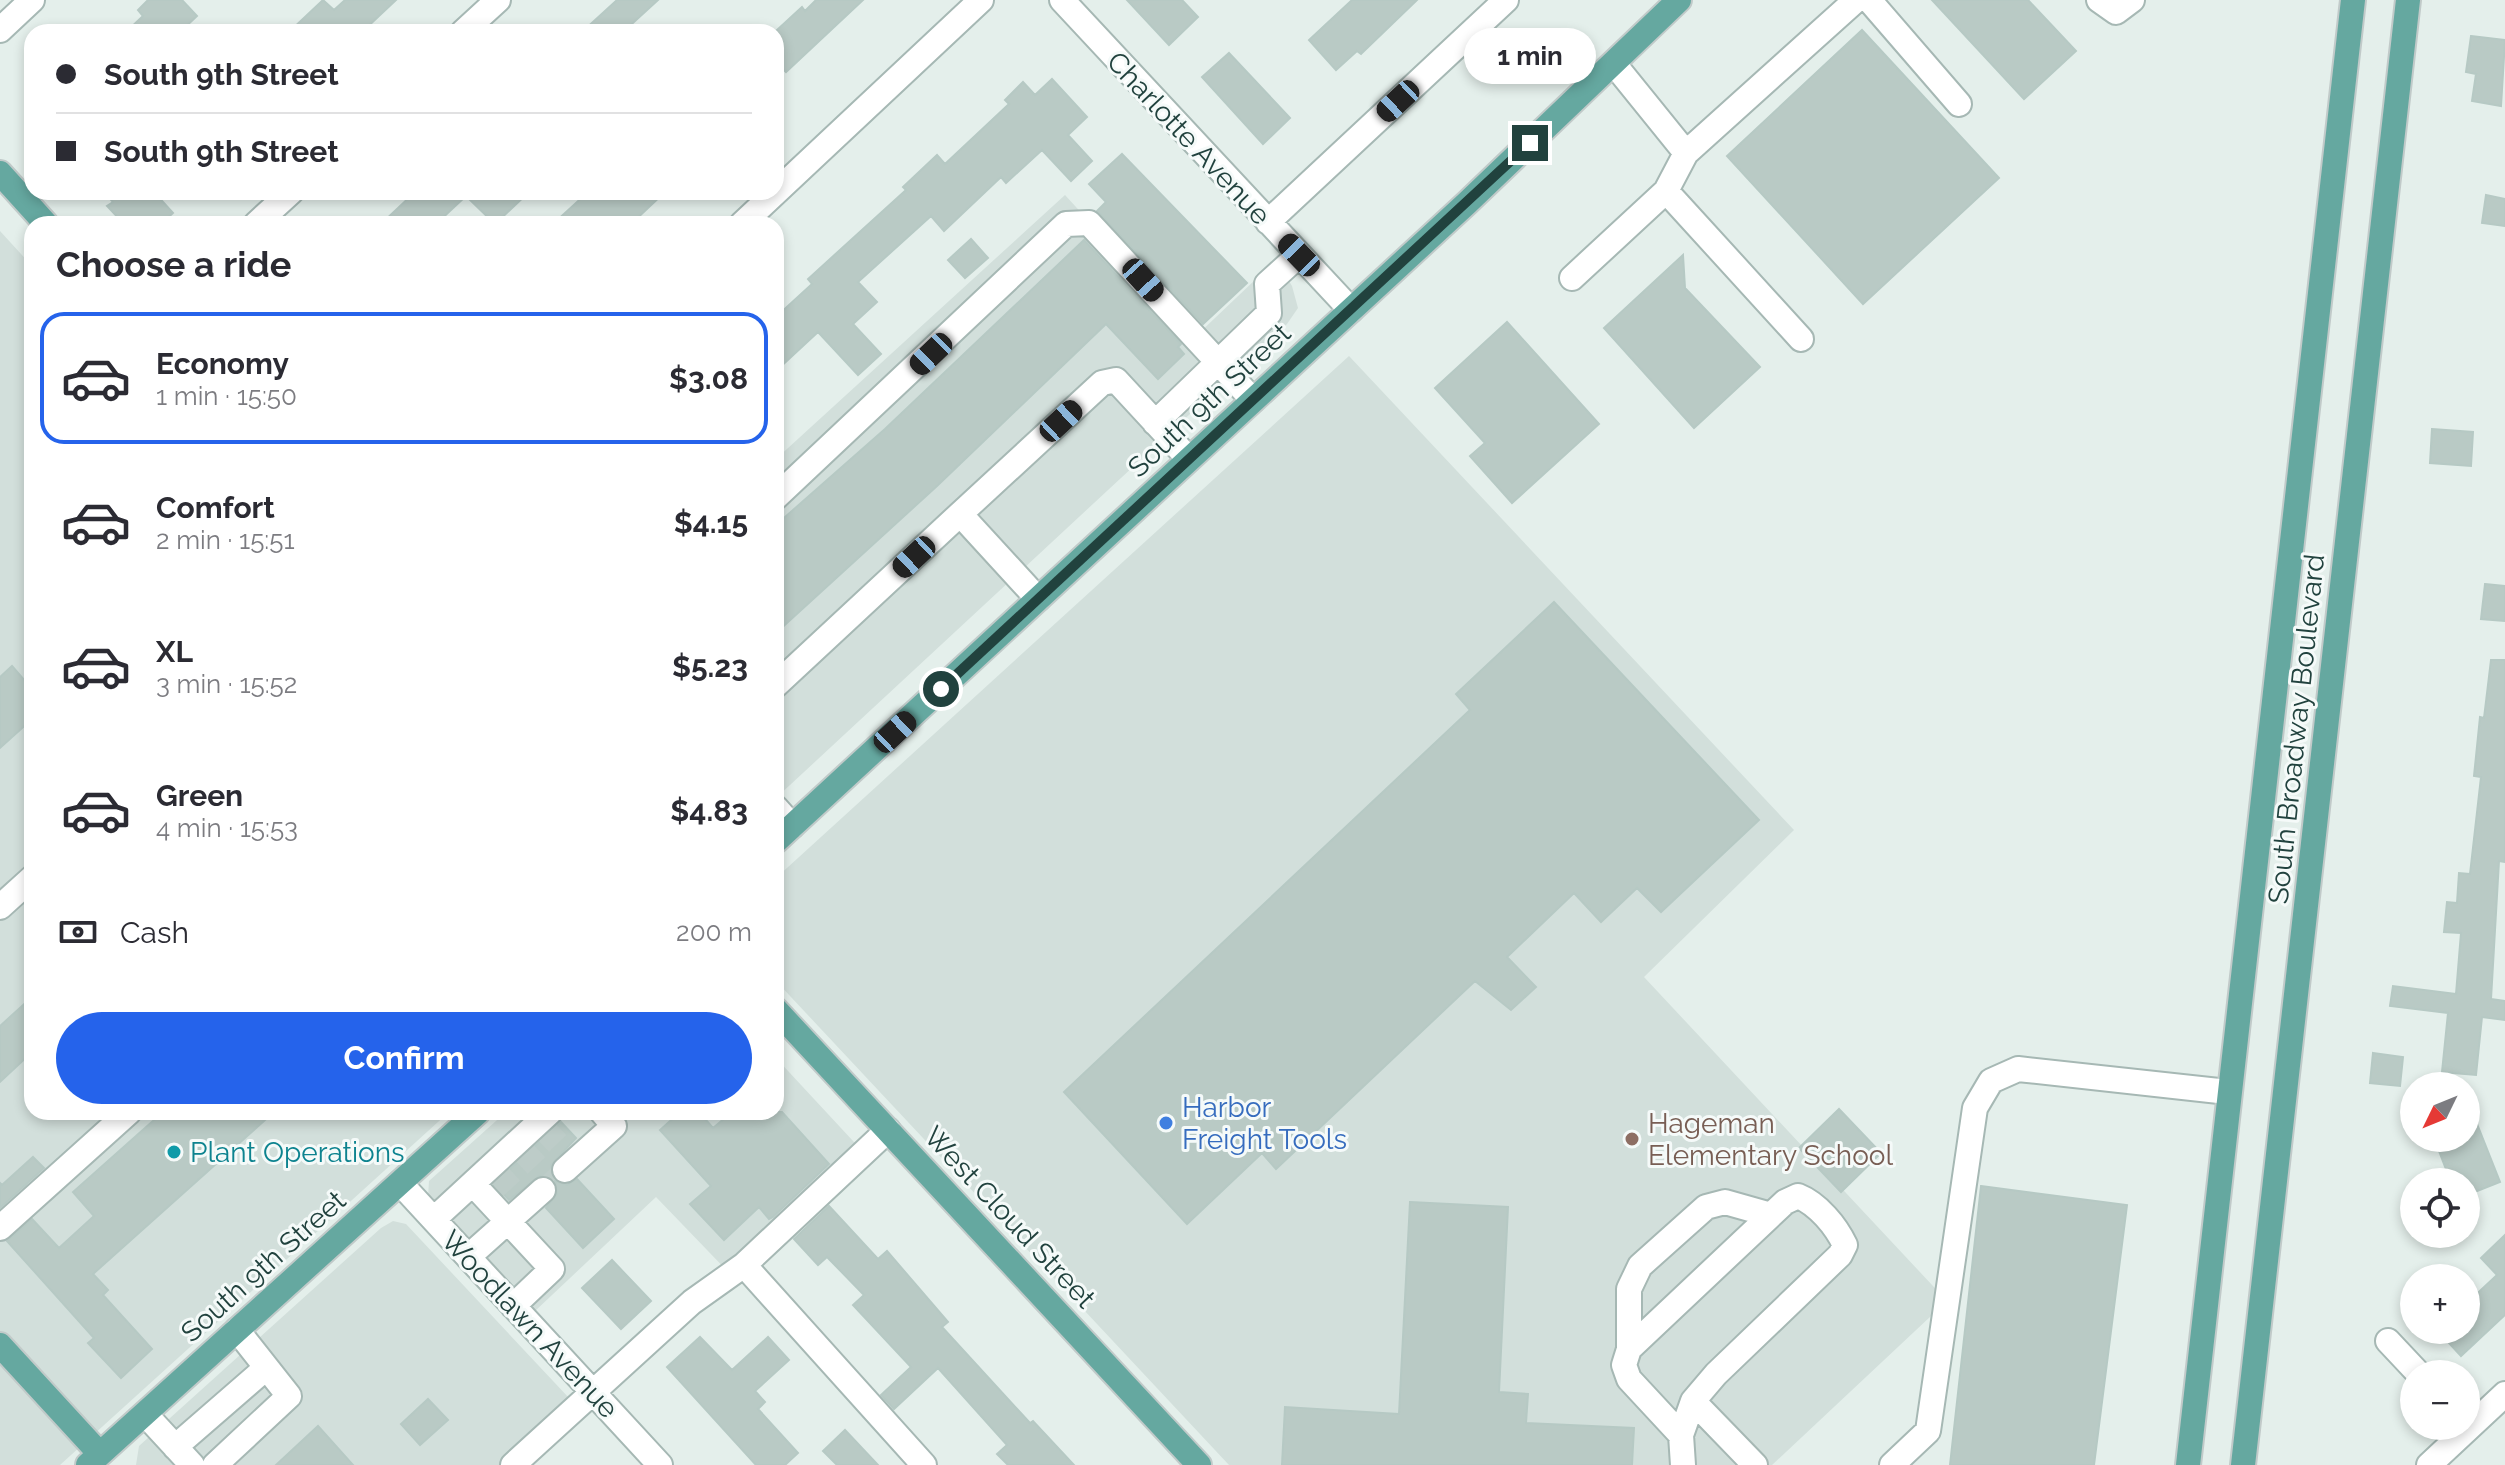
<!DOCTYPE html>
<meta charset="utf-8">
<style>
body{margin:0;font-family:Raleway,sans-serif;background:#f7f7f7;color:#2b2b33;height:100vh;display:flex;flex-direction:column;font-size:30px;white-space:nowrap}
*{box-sizing:border-box;margin:0}
p{font-size:26px;color:#7c7c81}
.icon{flex:none;width:44px;height:44px;fill:none;stroke:currentColor;stroke-width:2;stroke-linecap:round;stroke-linejoin:round}
.map{position:relative;flex:1;overflow:hidden}
.side{position:absolute;left:24px;top:216px;width:760px;height:904px;display:flex;flex-direction:column;background:#fff;border-radius:24px;box-shadow:0 4px 12px #0003}
.side>*{flex:none}
.hud{position:absolute;left:24px;top:24px;width:760px;height:176px;border-radius:24px;box-shadow:0 4px 12px #0003;display:grid;align-content:center;height:176px;padding:0 32px;background:#fff}
.needle{width:52px;rotate:227deg}
.buttons{position:absolute;left:2400px;top:1072px;display:grid;gap:16px}
.buttons a{display:grid;place-items:center;width:80px;height:80px;border-radius:50%;background:#fff;box-shadow:0 4px 12px #0003;font-size:40px}
.end{position:absolute;width:36px;height:36px;margin:-18px;border:10px solid #21423e;background:#fff;box-shadow:0 0 0 4px #fff}
.from{border-radius:50%}
.bubble{position:absolute;height:56px;border-radius:28px;background:#fff;box-shadow:0 4px 12px #0003;font-size:26px;font-weight:700;line-height:56px;text-align:center}
.car{position:absolute;width:24px;height:48px;margin:-24px -12px;border-radius:10px;box-shadow:0 0 6px 2px #0007;background:linear-gradient(#222 24%,#8ab4d8 0 40%,#222 0 76%,#8ab4d8 0 86%,#222 0)}
.hud b{display:flex;align-items:center;gap:28px;height:76px;font-size:30px}
.hud b+b{border-top:2px solid #e1e1e2}
.hud i{width:20px;height:20px;background:#2b2b33}
ul{padding:0;list-style:none}
li{display:flex;align-items:center;gap:24px;height:132px;margin:0 16px 12px;padding:0 16px;border:4px solid transparent;border-radius:24px}
li div{flex:1}
li b{display:block;font-size:30px}
li em{font-style:normal;font-weight:700}
li.active{border-color:#2563eb}
li>.icon{width:72px;height:72px;stroke-width:1.5}
h2{padding:0 32px;font-size:36px;line-height:96px}
.pay{display:flex;align-items:center;gap:20px;height:88px;padding:0 32px;font-size:30px}
.pay p{margin-inline-start:auto}
.action{display:flex;gap:16px;margin-top:auto;padding:16px 32px}
.action a{flex:1;height:92px;border-radius:48px;background:#2563eb;color:#fff;font-size:32px;font-weight:700;line-height:92px;text-align:center}
.map>svg:first-child{display:block}
.built{fill:#d2dfdb}
.building{fill:#b9cac5;stroke:#b6c9c4;stroke-width:2}
.lines{fill:none;stroke-linecap:round;stroke-linejoin:round}
.minor-tunnel{stroke:#bdccc8;stroke-width:24;stroke-dasharray:24 12;stroke-linecap:butt}
.minor-casing{stroke:#a6b8b4;stroke-width:28}
.major-casing{stroke:#c1cac9;stroke-width:28}
.minor{stroke:#fff;stroke-width:24}
.major{stroke:#65a8a0;stroke-width:24}
.route{stroke:#21423e;stroke-width:10}
.shop-dot{fill:#3f7fe0;stroke:#f5faf9;stroke-width:3}
.education-dot{fill:#8d6e63;stroke:#f5faf9;stroke-width:3}
.culture-dot{fill:#0f9aa8;stroke:#f5faf9;stroke-width:3}
.labels{text-anchor:middle;stroke-width:6;stroke-linejoin:round;paint-order:stroke}
.street-label{font-size:28px;fill:#21423e;stroke:#f5faf9}
.shop-label{font-size:28px;fill:#366cbe;stroke:#f5faf9;text-anchor:start}
.education-label{font-size:28px;fill:#785e54;stroke:#f5faf9;text-anchor:start}
.culture-label{font-size:28px;fill:#0d838f;stroke:#f5faf9;text-anchor:start}
</style>
<div class="map">
<svg width="2505" height="1465" viewBox="0 0 2505 1465">
<rect width="100%" height="100%" fill="#e4efeb"/>
<path class="built" d="M 1065,195 L 1195,337 L 1276,260 L 1292,286 L 1298,308 L 1287,324 L 776,798 L 776,459 Z
M 0,231 L 32,266 L 32,1112 L 449,1112 L 60,1465 L 0,1465 Z
M 1349,356 L 1794,830 L 1644,977 L 1947,1301 L 1772,1465 L 1229,1465 L 776,981 L 776,878 Z
M 776,1058 L 866,1155 L 734,1278 L 656,1197 L 534,1312 L 428,1197 L 429,1181 L 506,1112 L 776,1112 Z
M 393,1221 L 406,1224 L 584,1414 L 530,1465 L 136,1465 L 139,1446 L 381,1228 Z"/>
<path class="building" d="M 148,0 L 182,0 L 197,16 L 180,32 L 126,32 L 143,16 L 138,10 Z
M 323,0 L 334,10 L 345,0 L 396,0 L 362,32 L 289,32 Z
M 617,0 L 658,0 L 623,32 L 582,32 Z
M 816,0 L 863,0 L 786,72 L 776,62 L 776,31 L 802,7 L 805,11 Z
M 1127,0 L 1182,0 L 1198,17 L 1169,45 Z
M 1352,0 L 1417,0 L 1361,54 L 1357,51 L 1336,70 L 1309,40 Z
M 1932,0 L 2028,0 L 2076,51 L 2024,99 Z
M 1862,30 L 1999,178 L 1863,304 L 1727,156 Z
M 2471,36 L 2505,40 L 2501,106 L 2472,101 L 2476,74 L 2466,72 Z
M 1229,53 L 1290,118 L 1263,144 L 1202,77 Z
M 1052,79 L 1087,117 L 1068,135 L 1092,161 L 1071,181 L 1042,150 L 1006,183 L 1001,177 L 944,231 L 931,216 L 858,282 L 877,302 L 853,324 L 881,354 L 858,375 L 818,332 L 776,371 L 776,317 L 812,284 L 808,279 L 906,190 L 903,187 L 937,155 L 945,164 L 1009,104 L 1005,100 L 1023,82 L 1035,95 Z
M 1122,154 L 1247,283 L 1203,324 L 1097,211 L 1106,202 L 1089,184 Z
M 104,192 L 154,192 L 173,213 L 161,224 L 124,224 L 107,206 L 113,202 Z
M 415,192 L 529,192 L 495,224 L 466,196 L 436,224 L 381,224 Z
M 588,192 L 665,192 L 631,224 L 553,224 Z
M 2486,195 L 2505,199 L 2505,226 L 2482,223 Z
M 971,239 L 988,258 L 965,278 L 948,260 Z
M 1084,240 L 1181,344 L 1178,347 L 1184,354 L 1158,379 L 1106,324 L 937,486 L 776,633 L 776,525 L 885,429 Z
M 1683,255 L 1685,288 L 1760,367 L 1694,428 L 1604,328 Z
M 1507,322 L 1599,424 L 1512,503 L 1470,456 L 1485,443 L 1435,388 Z
M 2432,429 L 2473,432 L 2471,466 L 2430,463 Z
M 2485,584 L 2505,586 L 2505,621 L 2481,619 Z
M 1554,602 L 1759,820 L 1661,912 L 1637,888 L 1601,922 L 1574,893 L 1507,957 L 1536,987 L 1511,1010 L 1475,981 L 1276,1169 L 1262,1153 L 1187,1224 L 1064,1092 L 1470,710 L 1456,694 Z
M 2491,660 L 2505,660 L 2505,862 L 2499,861 L 2491,999 L 2505,1001 L 2505,1020 L 2482,1017 L 2476,1075 L 2442,1072 L 2448,1013 L 2390,1006 L 2393,986 L 2456,994 L 2461,933 L 2444,932 L 2447,902 L 2457,903 L 2459,873 L 2470,874 L 2481,777 L 2474,776 L 2480,717 L 2484,718 Z
M 12,666 L 32,689 L 32,719 L 0,748 L 0,677 Z
M 32,997 L 32,1052 L 0,1082 L 0,1026 Z
M 2373,1053 L 2403,1057 L 2400,1086 L 2370,1083 Z
M 2466,1096 L 2500,1182 L 2467,1195 L 2466,1182 L 2459,1173 L 2449,1177 L 2434,1138 L 2466,1138 Z
M 1839,1109 L 1881,1153 L 1841,1192 L 1799,1148 Z
M 163,1112 L 274,1112 L 93,1274 L 108,1290 L 103,1295 L 152,1349 L 121,1378 L 88,1343 L 94,1338 L 7,1241 L 32,1219 L 59,1248 L 94,1216 L 73,1192 Z
M 680,1112 L 699,1112 L 713,1128 L 732,1112 L 782,1112 L 829,1164 L 773,1217 L 769,1219 L 759,1207 L 724,1240 L 690,1204 L 711,1186 L 660,1130 Z
M 561,1122 L 576,1138 L 551,1165 L 553,1179 L 539,1176 L 509,1200 L 494,1184 Z
M 33,1157 L 44,1168 L 0,1208 L 0,1183 L 2,1185 Z
M 577,1179 L 614,1219 L 583,1248 L 546,1208 L 557,1194 L 555,1181 L 567,1185 Z
M 1981,1186 L 2127,1205 L 2094,1465 L 1950,1465 Z
M 1410,1202 L 1508,1207 L 1499,1392 L 1528,1394 L 1526,1423 L 1634,1428 L 1632,1465 L 1282,1465 L 1285,1407 L 1399,1414 Z
M 829,1206 L 878,1259 L 887,1251 L 948,1322 L 942,1327 L 1030,1423 L 1033,1421 L 1074,1465 L 1008,1465 L 997,1454 L 1007,1445 L 938,1368 L 894,1409 L 881,1395 L 911,1367 L 853,1305 L 864,1295 L 827,1257 L 818,1265 L 794,1239 Z
M 2505,1235 L 2505,1315 L 2461,1356 L 2437,1330 L 2466,1330 L 2466,1304 L 2497,1275 L 2481,1258 Z
M 612,1260 L 651,1301 L 621,1329 L 582,1288 Z
M 700,1337 L 732,1370 L 768,1337 L 789,1360 L 755,1391 L 765,1402 L 758,1409 L 798,1453 L 785,1465 L 756,1465 L 667,1367 Z
M 428,1399 L 448,1420 L 420,1445 L 401,1424 Z
M 318,1426 L 353,1465 L 276,1465 Z
M 845,1430 L 878,1465 L 837,1465 L 823,1451 Z"/>
<g class="lines">
<path class="minor-tunnel" d="M 541,1126 L 564,1150
M 520,1148 L 552,1182
M 495,1171 L 517,1195"/>
<g class="minor-casing">
<path id="minor" d="M 1062,0 L 1351,310
M 1869,0 L 1959,104
M 2099,0 L 2116,12 L 2132,0
M 0,30 L 32,0
M 463,32 L 498,0
M 1614,64 L 1686,153 L 1856,0
M 1666,191 L 1801,339
M 1268,222 L 1506,0
M 256,224 L 291,192
M 742,224 L 981,0
M 1572,278 L 1666,191 L 1686,153
M 1155,423 L 1269,313 L 1267,284 L 1299,255
M 776,497 L 1066,224 L 1089,223 L 1253,400
M 960,514 L 1102,383 L 1116,380 L 1189,459
M 776,685 L 960,514 L 1038,599
M 776,808 L 792,826
M 0,907 L 32,878
M 565,1170 L 614,1126 L 602,1112
M 400,1183 L 660,1465
M 473,1184 L 552,1269 L 513,1306
M 434,1219 L 550,1112
M 0,1228 L 129,1112
M 468,1257 L 543,1190
M 744,1265 L 924,1465
M 2388,1341 L 2419,1374
M 1629,1349 L 1629,1289 L 1640,1266 L 1706,1207 L 1725,1202 L 1771,1215
M 1693,1401 L 1755,1465
M 145,1414 L 192,1465
M 1681,1435 L 1629,1379 L 1624,1365 L 1629,1349 L 1785,1202 L 1798,1196 C 1818,1204 1836,1226 1845,1245 L 1840,1255 L 1716,1374 L 1693,1401 L 1681,1435 L 1683,1465
M 175,1447 L 266,1368
M 215,1465 L 289,1396 L 237,1330
M 513,1465 L 692,1302 L 744,1265 L 888,1130
M 1892,1465 L 1928,1431 L 1975,1108 L 1991,1081 L 2018,1069 L 2228,1092
M 2429,1465 L 2505,1394"/>
</g>
<g class="major-casing">
<path id="major" d="M 0,173 L 46,224
M 776,841 L 1467,203 L 1679,0
M 776,1010 L 1199,1465
M 0,1345 L 100,1454
M 88,1465 L 478,1112
M 2188,1465 L 2353,0
M 2243,1465 L 2408,0"/>
</g>
<use href="#minor" class="minor"/>
<use href="#major" class="major"/>
</g>
<g class="lines">
<path class="route" d="M 941,689 L 1530,143"/>
</g>
<circle class="shop-dot" cx="1166" cy="1123" r="8"/>
<circle class="education-dot" cx="1632" cy="1139" r="8"/>
<circle class="culture-dot" cx="174" cy="1152" r="8"/>
<g class="labels">
<g class="street-label">
<text transform="translate(1189 138) rotate(47)" y="10">Charlotte Avenue</text>
<text transform="translate(1209 400) rotate(-43)" y="10">South 9th Street</text>
<text transform="translate(2296 729) rotate(-84)" y="10">South Broadway Boulevard</text>
<text transform="translate(1010 1217) rotate(47)" y="10">West Cloud Street</text>
<text transform="translate(263 1266) rotate(-42)" y="10">South 9th Street</text>
<text transform="translate(530 1324) rotate(47)" y="10">Woodlawn Avenue</text>
</g>
<g class="shop-label">
<text x="1182" y="1117">Harbor<tspan x="1182" dy="32">Freight Tools</tspan></text>
</g>
<g class="education-label">
<text x="1648" y="1133">Hageman<tspan x="1648" dy="32">Elementary School</tspan></text>
</g>
<g class="culture-label">
<text x="190" y="1162">Plant Operations</text>
</g>
</g>
</svg>
<div class="buttons">
<a><svg class="needle" viewBox="-14 -14 28 28"><path d="M0-13l5 13h-10z" fill="#e53935"/><path d="M0 13l5-13h-10z" fill="#7c7c81"/></svg></a>
<a><svg class="icon" aria-label="locate" viewBox="0 0 24 24"><circle cx="12" cy="12" r="6"/><path d="M12 2v4M12 18v4M2 12h4M18 12h4"/></svg></a>
<a>+</a>
<a>−</a>
</div>
<i class="end from" style="left:941px;top:689px"></i>
<i class="end" style="left:1530px;top:143px"></i>
<div class="bubble" style="left:1464px;top:28px;width:132px">1 min</div>
<i class="car" style="left:1398px;top:101px;rotate:227deg"></i>
<i class="car" style="left:1299px;top:255px;rotate:316deg"></i>
<i class="car" style="left:1143px;top:280px;rotate:138deg"></i>
<i class="car" style="left:931px;top:354px;rotate:226deg"></i>
<i class="car" style="left:1061px;top:421px;rotate:47deg"></i>
<i class="car" style="left:914px;top:557px;rotate:227deg"></i>
<i class="car" style="left:895px;top:732px;rotate:47deg"></i>
<div class="hud">
<b><i class="from"></i>South 9th Street</b>
<b><i></i>South 9th Street</b>
</div>
<section class="side">
<h2>Choose a ride</h2>
<ul>
<li class="active"><svg class="icon" aria-label="car" viewBox="0 0 24 24"><path d="M5 17H2v-5l4-1 3-4h7l3 4 3 1v5h-3M9 17h6M6 11h13"/><circle cx="7" cy="17" r="2"/><circle cx="17" cy="17" r="2"/></svg><div><b>Economy</b><p>1 min · 15:50</p></div><em>$3.08</em></li>
<li><svg class="icon" aria-label="car" viewBox="0 0 24 24"><path d="M5 17H2v-5l4-1 3-4h7l3 4 3 1v5h-3M9 17h6M6 11h13"/><circle cx="7" cy="17" r="2"/><circle cx="17" cy="17" r="2"/></svg><div><b>Comfort</b><p>2 min · 15:51</p></div><em>$4.15</em></li>
<li><svg class="icon" aria-label="car" viewBox="0 0 24 24"><path d="M5 17H2v-5l4-1 3-4h7l3 4 3 1v5h-3M9 17h6M6 11h13"/><circle cx="7" cy="17" r="2"/><circle cx="17" cy="17" r="2"/></svg><div><b>XL</b><p>3 min · 15:52</p></div><em>$5.23</em></li>
<li><svg class="icon" aria-label="car" viewBox="0 0 24 24"><path d="M5 17H2v-5l4-1 3-4h7l3 4 3 1v5h-3M9 17h6M6 11h13"/><circle cx="7" cy="17" r="2"/><circle cx="17" cy="17" r="2"/></svg><div><b>Green</b><p>4 min · 15:53</p></div><em>$4.83</em></li>
</ul>
<div class="pay"><svg class="icon" aria-label="cash" viewBox="0 0 24 24"><path d="M3 7h18v10H3z"/><circle cx="12" cy="12" r="2"/></svg>Cash<p>200 m</p></div>
<div class="action"><a>Confirm</a></div>
</section>
</div>
